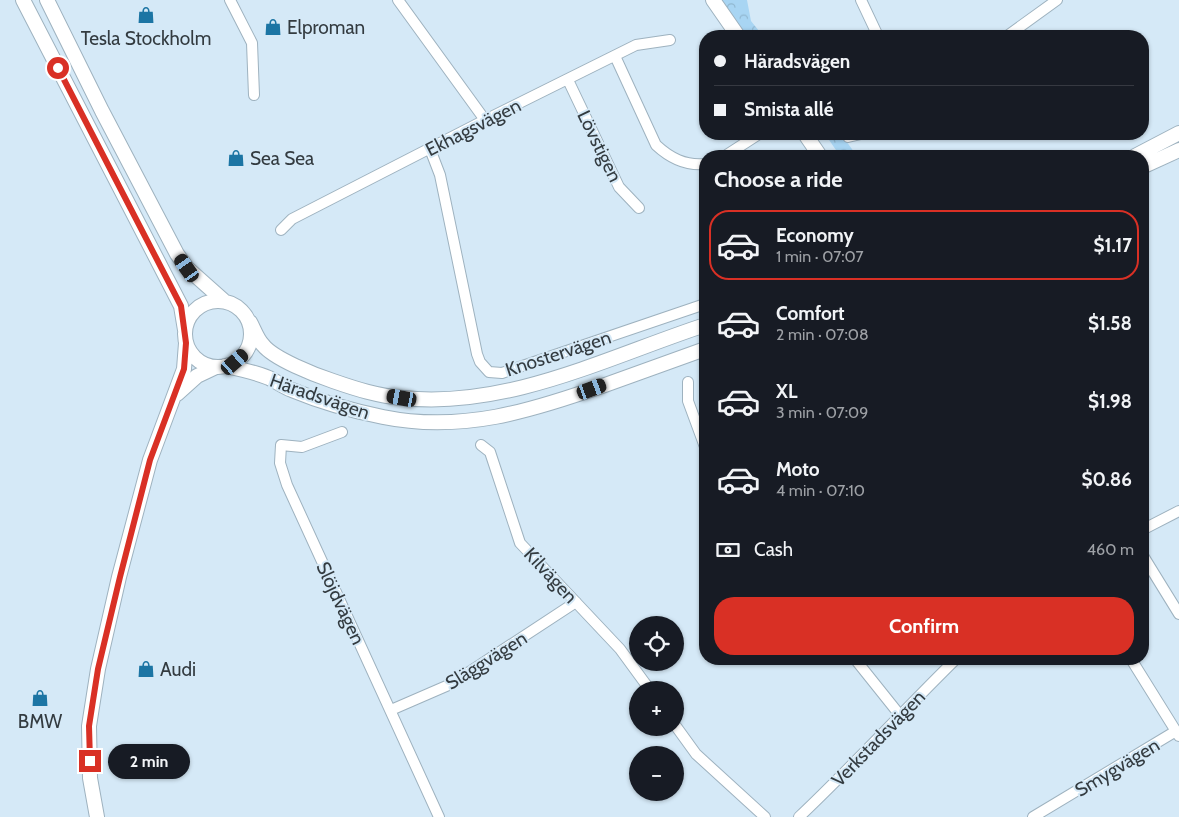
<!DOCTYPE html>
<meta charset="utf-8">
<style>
body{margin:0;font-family:Cabin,sans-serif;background:#242831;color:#f1f3f6;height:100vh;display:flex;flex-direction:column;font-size:19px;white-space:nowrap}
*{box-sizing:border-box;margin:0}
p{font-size:16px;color:#9ea1a6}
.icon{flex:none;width:28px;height:28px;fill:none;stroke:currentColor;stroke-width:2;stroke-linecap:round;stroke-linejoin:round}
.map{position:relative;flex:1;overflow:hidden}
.side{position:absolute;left:699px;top:150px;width:450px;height:515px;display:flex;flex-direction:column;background:#171b24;border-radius:20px;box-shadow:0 1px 4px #0004}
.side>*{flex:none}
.guide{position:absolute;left:699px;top:30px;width:450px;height:110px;border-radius:20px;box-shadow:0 1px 4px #0004;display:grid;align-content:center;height:110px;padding:0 15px;background:#171b24}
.fabs{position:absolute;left:629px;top:616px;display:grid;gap:10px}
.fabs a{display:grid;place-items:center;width:55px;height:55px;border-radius:50%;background:#171b24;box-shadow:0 1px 4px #0004;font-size:25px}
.end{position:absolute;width:22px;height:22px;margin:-11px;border:6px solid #d93025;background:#fff;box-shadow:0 0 0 2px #fff}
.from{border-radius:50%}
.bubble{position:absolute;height:35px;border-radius:18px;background:#171b24;box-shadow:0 1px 4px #0004;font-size:16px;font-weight:800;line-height:35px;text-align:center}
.car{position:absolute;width:15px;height:30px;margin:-15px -8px;border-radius:6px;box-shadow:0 0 4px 1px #0007;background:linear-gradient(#222 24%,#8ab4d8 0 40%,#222 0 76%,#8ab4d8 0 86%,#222 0)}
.guide b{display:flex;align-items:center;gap:18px;height:48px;font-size:19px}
.guide b+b{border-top:1px solid #363941}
.guide i{width:12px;height:12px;background:#f1f3f6}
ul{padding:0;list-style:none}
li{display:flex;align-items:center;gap:15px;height:70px;margin:0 10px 8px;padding:0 5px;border:2px solid transparent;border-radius:20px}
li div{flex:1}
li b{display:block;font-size:19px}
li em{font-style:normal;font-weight:800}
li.active{border-color:#d93025}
li>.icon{width:45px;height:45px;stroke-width:1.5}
h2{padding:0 15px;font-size:22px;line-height:60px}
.pay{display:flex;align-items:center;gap:12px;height:55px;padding:0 15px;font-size:19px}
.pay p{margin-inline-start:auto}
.cta{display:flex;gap:10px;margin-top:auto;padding:10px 15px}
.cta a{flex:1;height:58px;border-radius:20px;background:#d93025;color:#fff;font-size:20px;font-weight:800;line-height:58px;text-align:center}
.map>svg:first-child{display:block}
.forest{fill:url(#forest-crowns)}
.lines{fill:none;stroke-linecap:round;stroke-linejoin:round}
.street-casing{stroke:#9eb2bf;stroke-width:12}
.secondary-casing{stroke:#9eb2bf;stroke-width:16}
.street{stroke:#fff;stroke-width:10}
.secondary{stroke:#fff;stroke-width:14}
.route{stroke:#d93025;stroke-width:6}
.labels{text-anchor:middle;stroke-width:4;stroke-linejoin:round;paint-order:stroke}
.poi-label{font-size:19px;fill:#333b40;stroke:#d5e9f7;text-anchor:start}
.street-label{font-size:19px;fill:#333b40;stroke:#d5e9f7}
</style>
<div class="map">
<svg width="1179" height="817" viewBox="0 0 1179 817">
<defs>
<pattern id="forest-crowns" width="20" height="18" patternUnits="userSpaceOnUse" patternTransform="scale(1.25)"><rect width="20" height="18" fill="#a8d5f3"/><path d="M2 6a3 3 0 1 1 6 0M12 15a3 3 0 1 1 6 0" fill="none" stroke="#91b8d1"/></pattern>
</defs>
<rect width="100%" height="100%" fill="#d5e9f7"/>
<path class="forest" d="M 720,0 L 747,0 L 751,21 L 763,36 L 743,36 Z
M 825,134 L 841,134 L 857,156 L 840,156 Z"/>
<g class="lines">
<g class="street-casing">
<path id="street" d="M 230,0 L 252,43 L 254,95
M 398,0 L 485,120
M 861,0 L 878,36
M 1007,36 L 1057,0
M 615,56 L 656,145 C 670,158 685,166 705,164
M 568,80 L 619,187 L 639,208
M 848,137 L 861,134
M 430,149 L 440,175 L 477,354 L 480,362 L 489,372 L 502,373 L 705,304
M 725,156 L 759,134
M 281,230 L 292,219 L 485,120 L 636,45 L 670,40
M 688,382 L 688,401 L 705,447
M 342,432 L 302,447 L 281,445 L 280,463 L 287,485 L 439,817
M 481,445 L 490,452 L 520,543 L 620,649 L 650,690
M 1142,530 L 1179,511
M 1142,554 L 1179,614
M 855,659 L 899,714
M 1131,659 L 1179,736
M 391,710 L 451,684 L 576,602
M 675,725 L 696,754 L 765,817
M 799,817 C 853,766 903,711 956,659
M 1033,817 L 1176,731"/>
</g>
<g class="secondary-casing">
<path id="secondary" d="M 23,0 L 181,306 L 185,330
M 47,0 L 102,111 L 177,254 L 187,268 L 223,300
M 713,0 L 738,36
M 805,134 L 820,156
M 1135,156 L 1179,133
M 1142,167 L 1179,150
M185 334a33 33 0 1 1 66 0a33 33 0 1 1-66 0Z
M 250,322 C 254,329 257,339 263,345 C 274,359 315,375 333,381 C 356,389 378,396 403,398 C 507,409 608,357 705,325
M 225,366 C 240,369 255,372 269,378 C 277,382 284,387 292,390 C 321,402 353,411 383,417 C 462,433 531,411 605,385 C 638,373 672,361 705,349
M 177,394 L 197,376 L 216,367
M 97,817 L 90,778 L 89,726 L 98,669 L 119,577 L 150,460 L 184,369 L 186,343"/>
</g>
<use href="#street" class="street"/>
<use href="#secondary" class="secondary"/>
</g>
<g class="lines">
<path class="route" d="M 58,68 L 181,306 L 186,343 L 184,369 L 150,460 L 120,577 L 98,669 L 89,726 L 90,761"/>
</g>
<defs>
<g id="shop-bare" transform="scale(1.35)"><path d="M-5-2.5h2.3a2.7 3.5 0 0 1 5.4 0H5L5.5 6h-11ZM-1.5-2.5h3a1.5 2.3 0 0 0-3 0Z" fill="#1c75a4" stroke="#d5e9f7" stroke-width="2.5" paint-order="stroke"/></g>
</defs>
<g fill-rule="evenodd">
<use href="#shop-bare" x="146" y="15"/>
<use href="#shop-bare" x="273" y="27"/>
<use href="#shop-bare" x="236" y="158"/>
<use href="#shop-bare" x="146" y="669"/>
<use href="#shop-bare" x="40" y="698"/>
</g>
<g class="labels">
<g class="poi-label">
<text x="287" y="34">Elproman</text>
<text x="146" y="45" text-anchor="middle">Tesla Stockholm</text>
<text x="250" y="165">Sea Sea</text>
<text x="160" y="676">Audi</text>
<text x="40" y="728" text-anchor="middle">BMW</text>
</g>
<g class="street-label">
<text transform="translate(473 127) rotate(-27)" y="7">Ekhagsvägen</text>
<text transform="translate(600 146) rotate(64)" y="7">Lövstigen</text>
<text transform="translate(558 353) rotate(-18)" y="7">Knostervägen</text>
<text transform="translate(320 396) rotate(19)" y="7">Häradsvägen</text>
<text transform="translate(551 575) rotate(47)" y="7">Kilvägen</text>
<text transform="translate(341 603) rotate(65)" y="7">Slöjdvägen</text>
<text transform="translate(486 660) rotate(-32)" y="7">Släggvägen</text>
<text transform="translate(878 738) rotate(-46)" y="7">Verkstadsvägen</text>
<text transform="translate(1117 767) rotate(-31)" y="7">Smygvägen</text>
</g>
</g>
</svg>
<div class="fabs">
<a><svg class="icon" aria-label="locate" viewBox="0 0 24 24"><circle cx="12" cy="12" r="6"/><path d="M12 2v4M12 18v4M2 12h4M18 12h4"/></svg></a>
<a>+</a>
<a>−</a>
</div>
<i class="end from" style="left:58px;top:68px"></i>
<i class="end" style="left:90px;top:761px"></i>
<div class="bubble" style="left:108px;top:744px;width:82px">2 min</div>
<i class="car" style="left:187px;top:268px;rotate:325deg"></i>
<i class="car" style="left:235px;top:362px;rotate:49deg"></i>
<i class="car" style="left:592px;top:389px;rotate:70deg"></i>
<i class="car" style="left:402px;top:398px;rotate:280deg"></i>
<div class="guide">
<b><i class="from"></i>Häradsvägen</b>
<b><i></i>Smista allé</b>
</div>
<section class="side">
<h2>Choose a ride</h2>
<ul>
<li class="active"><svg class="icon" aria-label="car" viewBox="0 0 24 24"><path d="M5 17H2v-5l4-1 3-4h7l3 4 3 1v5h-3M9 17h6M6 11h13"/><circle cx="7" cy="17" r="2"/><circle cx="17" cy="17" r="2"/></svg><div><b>Economy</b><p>1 min · 07:07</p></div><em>$1.17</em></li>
<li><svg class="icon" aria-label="car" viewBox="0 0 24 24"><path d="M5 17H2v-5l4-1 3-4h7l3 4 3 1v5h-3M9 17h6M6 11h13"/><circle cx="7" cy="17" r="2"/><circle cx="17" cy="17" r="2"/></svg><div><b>Comfort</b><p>2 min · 07:08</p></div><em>$1.58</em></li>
<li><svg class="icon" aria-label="car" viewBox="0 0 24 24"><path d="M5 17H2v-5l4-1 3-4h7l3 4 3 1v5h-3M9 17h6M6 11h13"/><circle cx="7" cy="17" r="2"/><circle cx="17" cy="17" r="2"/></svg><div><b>XL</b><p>3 min · 07:09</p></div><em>$1.98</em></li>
<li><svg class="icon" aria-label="car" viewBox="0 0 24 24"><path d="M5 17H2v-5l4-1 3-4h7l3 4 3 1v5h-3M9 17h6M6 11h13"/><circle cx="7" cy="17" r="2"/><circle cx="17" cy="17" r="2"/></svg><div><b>Moto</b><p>4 min · 07:10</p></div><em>$0.86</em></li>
</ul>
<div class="pay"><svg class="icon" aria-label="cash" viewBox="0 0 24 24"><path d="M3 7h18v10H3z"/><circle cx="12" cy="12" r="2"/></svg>Cash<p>460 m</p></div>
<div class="cta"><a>Confirm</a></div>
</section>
</div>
